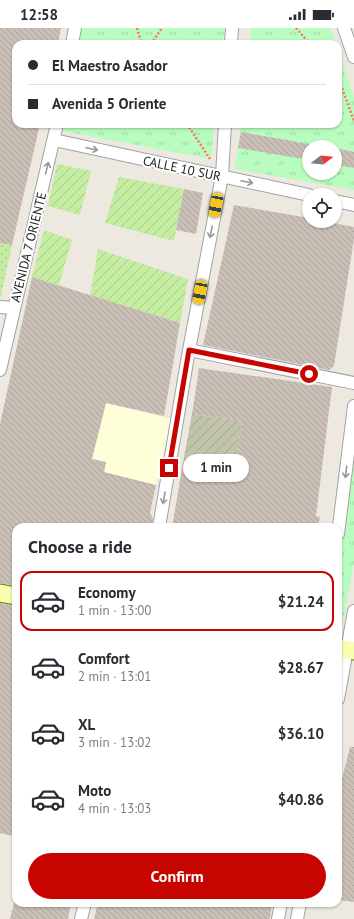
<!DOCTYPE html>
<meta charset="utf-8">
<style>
body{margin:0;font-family:"PT Sans",sans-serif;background:#f7f7f7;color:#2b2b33;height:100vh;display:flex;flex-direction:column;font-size:15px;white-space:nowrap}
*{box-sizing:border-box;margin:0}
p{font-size:13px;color:#7c7c81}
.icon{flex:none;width:22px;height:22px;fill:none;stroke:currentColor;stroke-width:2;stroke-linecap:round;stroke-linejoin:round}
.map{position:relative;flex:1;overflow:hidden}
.details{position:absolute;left:12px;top:495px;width:330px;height:384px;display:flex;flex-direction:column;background:#fff;border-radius:12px;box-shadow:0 1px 3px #0004}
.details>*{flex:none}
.banner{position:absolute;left:12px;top:12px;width:330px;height:88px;border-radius:12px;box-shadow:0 1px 3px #0004;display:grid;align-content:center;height:88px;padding:0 16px;background:#fff}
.needle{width:26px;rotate:74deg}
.fabs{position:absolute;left:302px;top:112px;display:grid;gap:8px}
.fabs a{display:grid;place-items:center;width:40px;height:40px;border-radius:50%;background:#fff;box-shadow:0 1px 3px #0004;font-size:20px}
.end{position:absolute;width:18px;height:18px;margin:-9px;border:5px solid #c70400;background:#fff;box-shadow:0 0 0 2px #fff}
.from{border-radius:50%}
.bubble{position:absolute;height:28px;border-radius:14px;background:#fff;box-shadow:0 1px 3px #0004;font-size:13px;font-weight:700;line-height:28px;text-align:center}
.car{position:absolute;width:12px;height:24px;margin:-12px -6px;border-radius:5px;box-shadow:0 0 3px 1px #0007;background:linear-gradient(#f5c518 24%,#345 0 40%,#f5c518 0 76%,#345 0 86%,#f5c518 0)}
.banner b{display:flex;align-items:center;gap:14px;height:38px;font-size:15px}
.banner b+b{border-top:1px solid #e1e1e2}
.banner i{width:10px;height:10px;background:#2b2b33}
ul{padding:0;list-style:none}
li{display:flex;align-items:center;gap:12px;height:60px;margin:0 8px 6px;padding:0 8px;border:2px solid transparent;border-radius:12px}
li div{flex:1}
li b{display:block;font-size:15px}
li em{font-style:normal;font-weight:700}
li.active{border-color:#c70400}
li>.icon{width:36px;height:36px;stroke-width:1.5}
h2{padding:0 16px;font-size:18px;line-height:48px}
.button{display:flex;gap:8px;margin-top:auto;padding:8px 16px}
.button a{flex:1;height:46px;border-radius:24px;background:#c70400;color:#fff;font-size:16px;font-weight:700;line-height:46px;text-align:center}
.status{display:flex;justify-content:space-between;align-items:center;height:28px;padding:0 20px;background:#fff;direction:ltr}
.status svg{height:11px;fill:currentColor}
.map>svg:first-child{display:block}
.education{fill:#feffd8}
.construction{fill:url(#construction-furrows)}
.grass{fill:url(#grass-dots)}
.park{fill:url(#park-tufts);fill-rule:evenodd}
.garden{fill:url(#garden-furrows)}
.building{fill:url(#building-back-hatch)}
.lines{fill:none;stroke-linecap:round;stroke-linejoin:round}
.street-casing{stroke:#a2a2a2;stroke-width:14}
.secondary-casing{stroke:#667500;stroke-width:19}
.path{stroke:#ff7360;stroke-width:2.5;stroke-dasharray:2 2;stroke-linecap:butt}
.street{stroke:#fff;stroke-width:12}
.secondary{stroke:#f8feae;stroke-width:17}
.oneway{stroke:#989898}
.route{stroke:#c70400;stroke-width:5}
.labels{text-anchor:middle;stroke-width:4;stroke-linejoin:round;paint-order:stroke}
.street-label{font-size:13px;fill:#1b1b1b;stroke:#fff}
</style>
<div class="status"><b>12:58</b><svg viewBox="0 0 49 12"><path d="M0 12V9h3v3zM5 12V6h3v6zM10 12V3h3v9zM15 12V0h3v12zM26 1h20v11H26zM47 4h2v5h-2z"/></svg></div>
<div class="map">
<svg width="354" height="891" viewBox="0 0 354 891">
<defs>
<pattern id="construction-furrows" width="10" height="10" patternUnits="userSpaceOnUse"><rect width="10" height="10" fill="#c2c3ab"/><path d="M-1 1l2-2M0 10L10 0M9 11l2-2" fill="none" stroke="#a6a793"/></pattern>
<pattern id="grass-dots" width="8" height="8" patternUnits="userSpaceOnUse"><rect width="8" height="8" fill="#c5eda1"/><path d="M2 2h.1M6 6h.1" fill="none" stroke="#a9cb8a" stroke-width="1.8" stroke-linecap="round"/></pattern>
<pattern id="park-tufts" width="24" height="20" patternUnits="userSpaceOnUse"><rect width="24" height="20" fill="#b8fdbf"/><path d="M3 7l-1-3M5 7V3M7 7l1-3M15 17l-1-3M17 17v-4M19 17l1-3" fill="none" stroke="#9ed8a4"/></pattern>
<pattern id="garden-furrows" width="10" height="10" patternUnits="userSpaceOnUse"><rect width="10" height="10" fill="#c5eda1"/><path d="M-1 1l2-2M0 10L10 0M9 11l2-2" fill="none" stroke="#a9cb8a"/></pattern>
<pattern id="building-back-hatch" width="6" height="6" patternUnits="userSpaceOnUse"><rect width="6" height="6" fill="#cabfb6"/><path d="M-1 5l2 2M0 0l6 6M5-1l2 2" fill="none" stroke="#ada49c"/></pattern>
</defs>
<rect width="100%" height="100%" fill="#eee9e0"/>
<path class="education" d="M 106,375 L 172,391 L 156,457 L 104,444 L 106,434 L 73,426 Z"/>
<path class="construction" d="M 192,386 L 242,393 L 235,437 L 184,429 Z"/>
<path class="grass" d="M 0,215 L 12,217 L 1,269 L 0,269 Z"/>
<path class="park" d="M 81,0 L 224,0 L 223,16 L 78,16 Z
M 251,0 L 330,0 L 336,16 L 250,16 Z
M 338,21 L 354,69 L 354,162 L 235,141 L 241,96 L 338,96 ZM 309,119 L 335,119 L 335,145 L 309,145 Z
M 63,96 L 215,96 L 211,131 L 62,103 Z
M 354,405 L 354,535 L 341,604 L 338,608 L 338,541 Z"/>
<path class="garden" d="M 57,136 L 91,143 L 80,187 L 48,178 Z
M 119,149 L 184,161 L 174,213 L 105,195 Z
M 44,202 L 72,212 L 59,257 L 32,249 Z
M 98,221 L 188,251 L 180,295 L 90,267 Z"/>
<path class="building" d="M 0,0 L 61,0 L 58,16 L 16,16 L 16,96 L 40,96 L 12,217 L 0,215 Z
M 241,104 L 309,116 L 309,132 L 238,120 Z
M 335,120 L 354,124 L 354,140 L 335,137 Z
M 184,161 L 203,165 L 196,206 L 176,202 Z
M 234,177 L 309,190 L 309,193 L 323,193 L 354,199 L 354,211 L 334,338 L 329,342 L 203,317 Z
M 32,249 L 180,295 L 164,388 L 106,375 L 92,431 L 106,434 L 104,444 L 156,457 L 150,485 L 153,491 L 152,499 L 90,499 L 79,497 L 79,499 L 16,499 L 16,558 L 0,555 L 0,396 Z
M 199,340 L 332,359 L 316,488 L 320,489 L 318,499 L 172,499 L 184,429 L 235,437 L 242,393 L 192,386 Z
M 0,575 L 16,578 L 16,809 L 0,805 Z
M 350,719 L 354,719 L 354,874 L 338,872 L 338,766 Z
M 14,875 L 71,875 L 68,891 L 10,891 Z
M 98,875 L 272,875 L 270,891 L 94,891 Z"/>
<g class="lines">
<g class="street-casing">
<path id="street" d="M 344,0 L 354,29
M 72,16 L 75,0
M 231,16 L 232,0
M 54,112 L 309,167
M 335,173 L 354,177
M 0,279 L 13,280
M 189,322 L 354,355
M 0,342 L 57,96
M 159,499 L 189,322 L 222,148 L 225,96
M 338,506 L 354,378
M 338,671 L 354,583
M 81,891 L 85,875
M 278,891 L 281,875
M 297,891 L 300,875"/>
</g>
<g class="secondary-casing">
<path id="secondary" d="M 0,565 L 16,568
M 338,620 L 354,623"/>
</g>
<path class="path" d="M 137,0 L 141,14
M 296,0 L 310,16
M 136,16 L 141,14 L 150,16
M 151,16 L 162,0
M 338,49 L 354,93
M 187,96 L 210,131"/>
<use href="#street" class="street"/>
<use href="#secondary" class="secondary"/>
</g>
<defs><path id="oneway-shaft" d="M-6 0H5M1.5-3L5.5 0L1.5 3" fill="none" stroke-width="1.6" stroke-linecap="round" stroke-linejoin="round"/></defs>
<g class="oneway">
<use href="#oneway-shaft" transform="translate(92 121) rotate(12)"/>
<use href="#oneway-shaft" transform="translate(47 140) rotate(-76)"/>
<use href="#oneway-shaft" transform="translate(247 154) rotate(12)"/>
<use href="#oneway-shaft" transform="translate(211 204) rotate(101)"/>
<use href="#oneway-shaft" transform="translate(346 444) rotate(97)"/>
<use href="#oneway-shaft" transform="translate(164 470) rotate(100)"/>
</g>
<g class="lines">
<path class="route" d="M 169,440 L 189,322 L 309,346"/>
</g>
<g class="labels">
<g class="street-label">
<text transform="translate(182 140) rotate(12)" y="5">CALLE 10 SUR</text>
<text transform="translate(28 219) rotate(-76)" y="5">AVENIDA 7 ORIENTE</text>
</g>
</g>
</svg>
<div class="fabs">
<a><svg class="needle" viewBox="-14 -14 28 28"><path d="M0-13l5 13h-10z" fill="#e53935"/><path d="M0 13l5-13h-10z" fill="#7c7c81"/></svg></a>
<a><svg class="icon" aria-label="locate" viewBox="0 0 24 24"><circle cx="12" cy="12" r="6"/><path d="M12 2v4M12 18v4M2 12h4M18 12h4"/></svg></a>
</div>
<i class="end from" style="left:309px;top:346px"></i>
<i class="end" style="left:169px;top:440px"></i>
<div class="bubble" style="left:183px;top:426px;width:66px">1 min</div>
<i class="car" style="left:216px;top:177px;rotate:191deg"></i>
<i class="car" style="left:200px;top:264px;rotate:191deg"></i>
<div class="banner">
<b><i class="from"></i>El Maestro Asador</b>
<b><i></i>Avenida 5 Oriente</b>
</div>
<section class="details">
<h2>Choose a ride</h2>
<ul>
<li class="active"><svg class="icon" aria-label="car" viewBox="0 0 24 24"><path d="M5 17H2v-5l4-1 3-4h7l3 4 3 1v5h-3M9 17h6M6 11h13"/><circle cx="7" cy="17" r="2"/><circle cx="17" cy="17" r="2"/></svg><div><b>Economy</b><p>1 min · 13:00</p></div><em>$21.24</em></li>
<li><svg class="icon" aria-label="car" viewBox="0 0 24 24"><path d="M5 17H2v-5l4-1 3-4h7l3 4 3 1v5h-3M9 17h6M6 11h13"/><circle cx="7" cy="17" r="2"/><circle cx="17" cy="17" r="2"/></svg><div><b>Comfort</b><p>2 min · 13:01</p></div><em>$28.67</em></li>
<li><svg class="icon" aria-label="car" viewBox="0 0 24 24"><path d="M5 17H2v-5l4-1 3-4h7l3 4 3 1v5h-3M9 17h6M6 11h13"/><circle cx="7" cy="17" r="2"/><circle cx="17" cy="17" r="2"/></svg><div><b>XL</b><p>3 min · 13:02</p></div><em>$36.10</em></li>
<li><svg class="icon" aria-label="car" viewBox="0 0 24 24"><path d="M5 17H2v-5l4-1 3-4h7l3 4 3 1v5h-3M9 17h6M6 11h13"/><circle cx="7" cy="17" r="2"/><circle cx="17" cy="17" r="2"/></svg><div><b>Moto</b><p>4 min · 13:03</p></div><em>$40.86</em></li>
</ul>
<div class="button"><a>Confirm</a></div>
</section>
</div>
